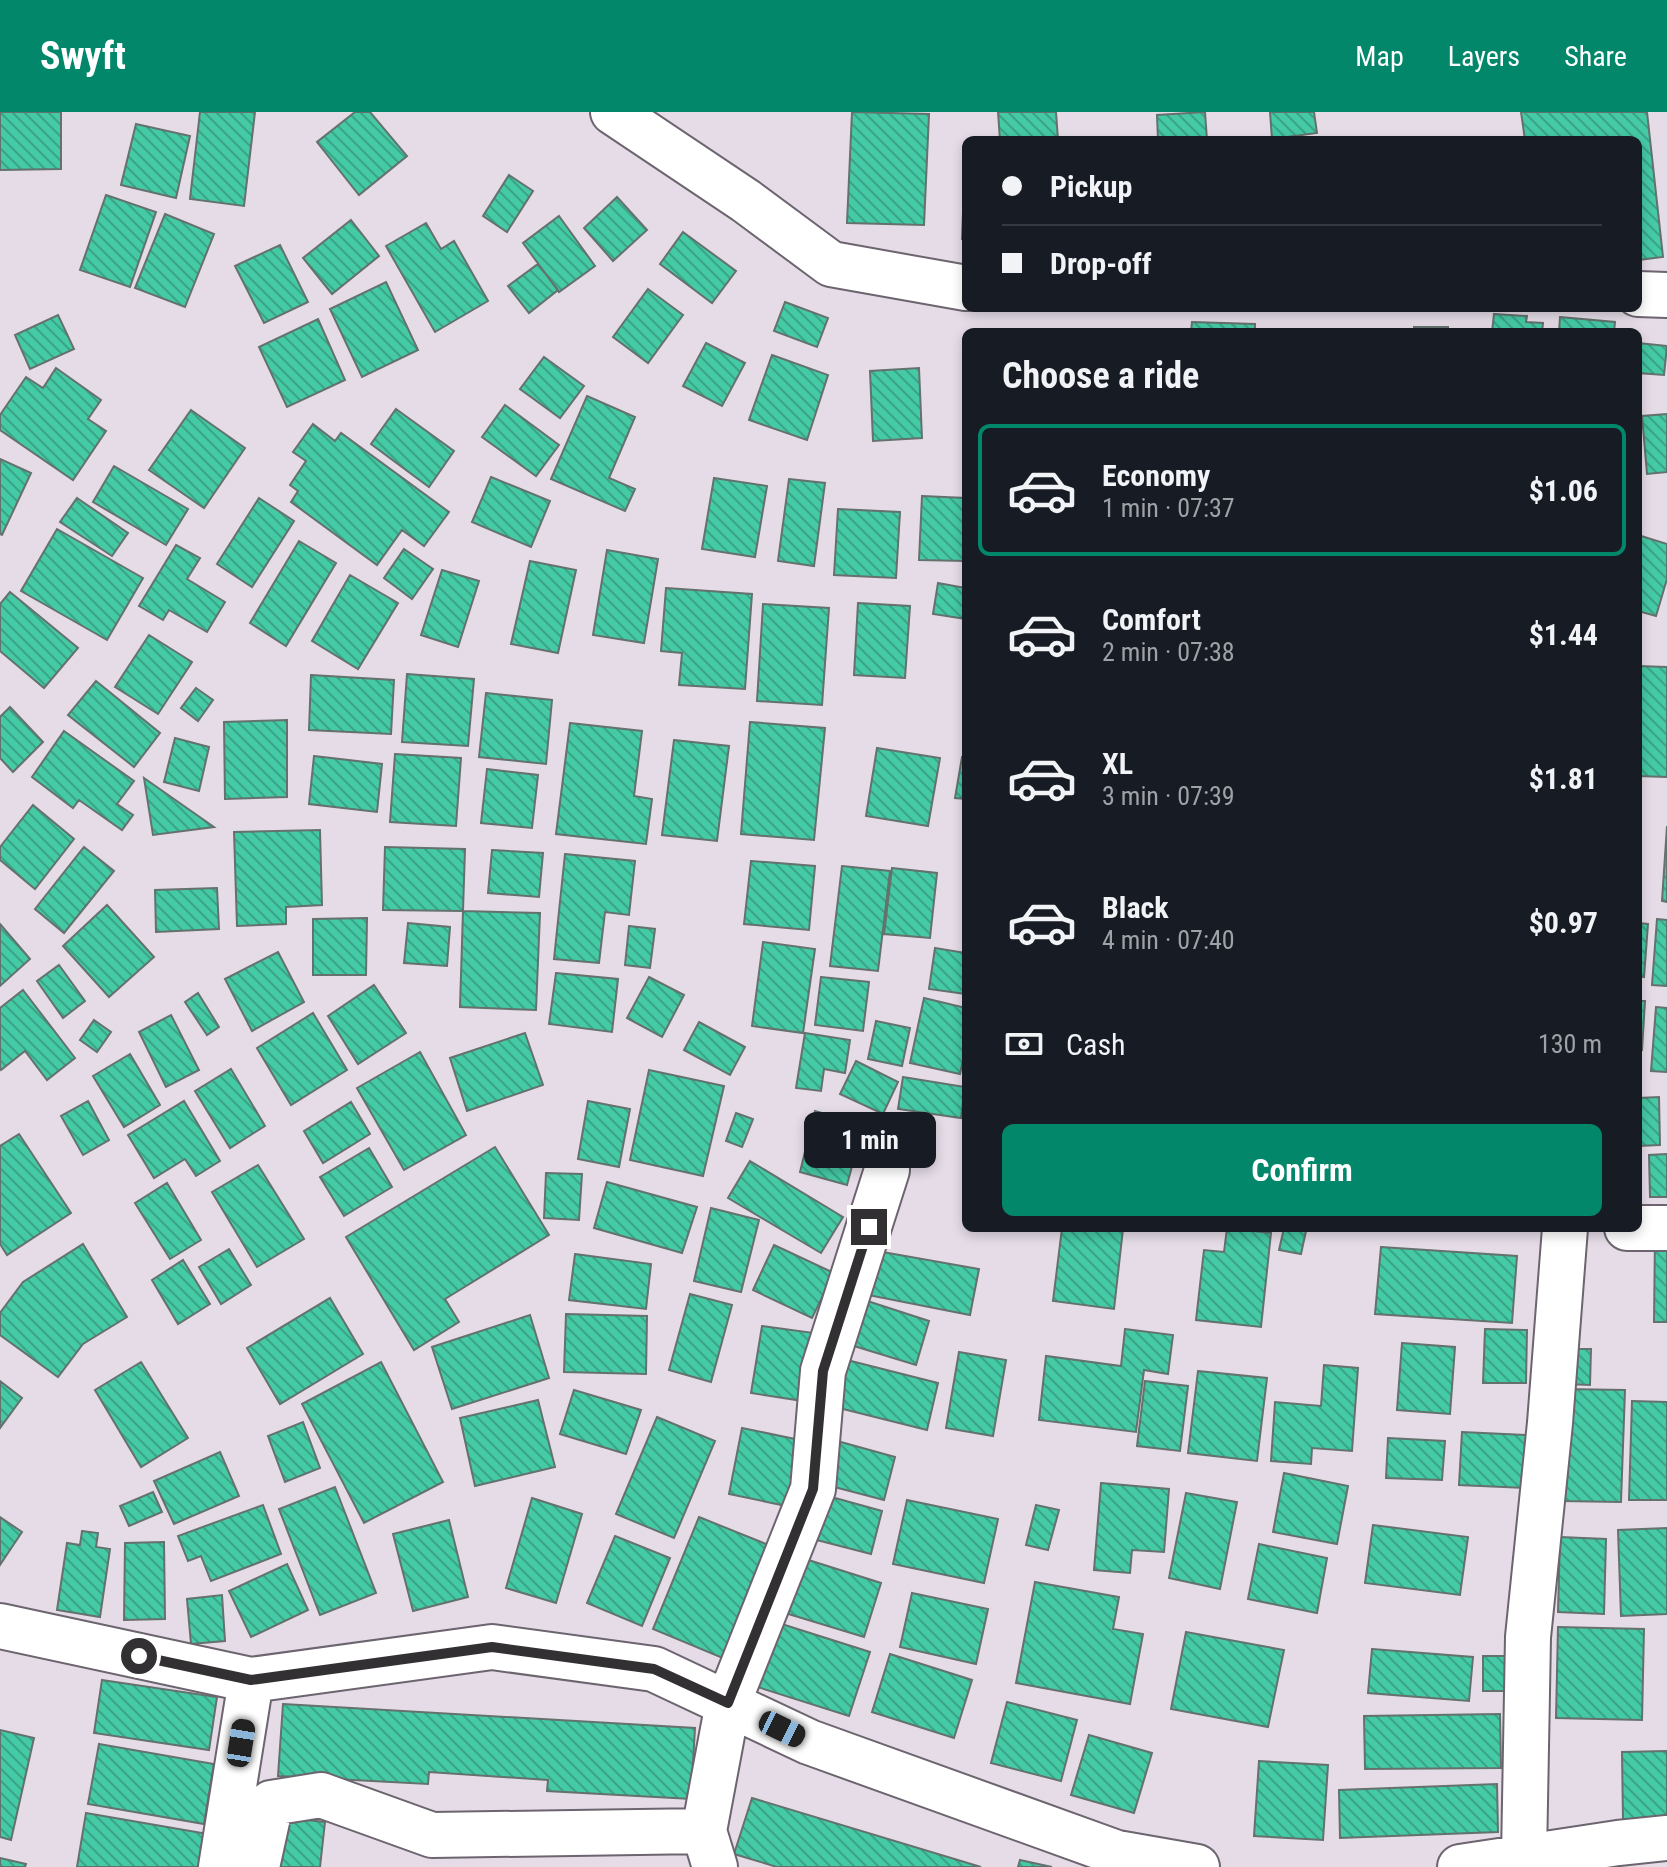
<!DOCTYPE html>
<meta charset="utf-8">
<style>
body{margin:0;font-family:"Roboto Condensed",sans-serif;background:#20242c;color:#f1f3f6;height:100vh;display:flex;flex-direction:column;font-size:30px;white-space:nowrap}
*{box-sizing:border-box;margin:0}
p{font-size:26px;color:#9ea1a6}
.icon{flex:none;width:44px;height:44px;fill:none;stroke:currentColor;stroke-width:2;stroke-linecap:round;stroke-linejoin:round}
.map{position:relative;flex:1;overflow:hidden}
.panel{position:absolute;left:962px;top:216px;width:680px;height:904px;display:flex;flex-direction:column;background:#171b24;border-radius:12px;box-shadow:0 4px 12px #0003}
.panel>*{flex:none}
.top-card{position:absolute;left:962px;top:24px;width:680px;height:176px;border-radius:12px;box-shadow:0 4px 12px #0003;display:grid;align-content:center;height:176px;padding:0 40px;background:#171b24}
.end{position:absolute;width:36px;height:36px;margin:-18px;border:10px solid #333034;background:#fff;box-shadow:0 0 0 4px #fff}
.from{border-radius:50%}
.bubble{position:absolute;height:56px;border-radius:12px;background:#171b24;box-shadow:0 4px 12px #0003;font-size:26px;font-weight:700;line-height:56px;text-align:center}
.car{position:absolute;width:24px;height:48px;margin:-24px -12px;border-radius:10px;box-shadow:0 0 6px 2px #0007;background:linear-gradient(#222 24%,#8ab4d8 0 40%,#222 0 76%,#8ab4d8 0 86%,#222 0)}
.top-card b{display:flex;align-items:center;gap:28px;height:76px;font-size:30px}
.top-card b+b{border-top:2px solid #363941}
.top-card i{width:20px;height:20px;background:#f1f3f6}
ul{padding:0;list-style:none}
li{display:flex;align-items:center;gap:24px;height:132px;margin:0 16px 12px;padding:0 24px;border:4px solid transparent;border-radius:12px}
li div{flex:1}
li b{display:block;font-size:30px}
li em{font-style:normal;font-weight:700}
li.on{border-color:#02876b}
li>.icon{width:72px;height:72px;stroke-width:1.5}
h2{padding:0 40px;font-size:36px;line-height:96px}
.pay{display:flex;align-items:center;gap:20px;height:88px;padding:0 40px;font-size:30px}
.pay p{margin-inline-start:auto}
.primary-button{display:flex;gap:16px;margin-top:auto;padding:16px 40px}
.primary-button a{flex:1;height:92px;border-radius:12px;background:#02876b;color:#fff;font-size:32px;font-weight:700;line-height:92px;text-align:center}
header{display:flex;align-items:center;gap:48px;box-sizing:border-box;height:112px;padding:0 40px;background:#02876b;color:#fff}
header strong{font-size:38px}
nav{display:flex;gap:44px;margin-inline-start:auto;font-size:28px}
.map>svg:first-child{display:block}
.building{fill:url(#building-back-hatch);stroke:#64716c;stroke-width:2}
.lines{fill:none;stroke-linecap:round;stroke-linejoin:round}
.minor-casing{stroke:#6c646e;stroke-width:48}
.minor{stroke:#fff;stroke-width:44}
.route{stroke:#333034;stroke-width:10}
</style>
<header>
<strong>Swyft</strong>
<nav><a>Map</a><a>Layers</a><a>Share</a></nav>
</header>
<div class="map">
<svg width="1667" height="1755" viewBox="0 0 1667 1755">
<defs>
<pattern id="building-back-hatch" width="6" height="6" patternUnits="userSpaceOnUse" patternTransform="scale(2)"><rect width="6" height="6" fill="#45caa6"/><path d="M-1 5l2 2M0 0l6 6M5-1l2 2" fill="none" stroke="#3aa488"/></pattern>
</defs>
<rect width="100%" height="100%" fill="#e5dce7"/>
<path class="building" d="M 0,0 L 61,0 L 61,57 L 0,58 Z
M 200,0 L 255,0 L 244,94 L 190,87 Z
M 355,0 L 370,0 L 407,44 L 359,83 L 317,30 Z
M 852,0 L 929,2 L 924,113 L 847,111 Z
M 998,0 L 1056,0 L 1058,28 L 1000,28 Z
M 1205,0 L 1207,28 L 1158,28 L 1157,3 Z
M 1270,0 L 1314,0 L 1317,21 L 1272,27 Z
M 1521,0 L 1647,0 L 1663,145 L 1638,148 L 1638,28 L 1525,28 Z
M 136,12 L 190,24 L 176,86 L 121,73 Z
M 509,63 L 533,79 L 507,120 L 483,104 Z
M 964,75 L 966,75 L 966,127 L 962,127 Z
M 106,83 L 156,100 L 130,175 L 80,158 Z
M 617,85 L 647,118 L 613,149 L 584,116 Z
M 165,102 L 214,122 L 185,195 L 135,176 Z
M 559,104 L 595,154 L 559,180 L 523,131 Z
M 351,108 L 379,144 L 332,182 L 303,146 Z
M 426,111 L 441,137 L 454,129 L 488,189 L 435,220 L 386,134 Z
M 683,120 L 736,159 L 712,191 L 660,152 Z
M 280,133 L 308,190 L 264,211 L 235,154 Z
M 538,152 L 558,178 L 529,201 L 508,174 Z
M 386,170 L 418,238 L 362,265 L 330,197 Z
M 648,177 L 683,203 L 648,251 L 613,225 Z
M 785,190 L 828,206 L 817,235 L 774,219 Z
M 1494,202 L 1527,204 L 1526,210 L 1543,211 L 1542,220 L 1492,220 Z
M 58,203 L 74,237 L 30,257 L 15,223 Z
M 1560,205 L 1615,210 L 1614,220 L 1559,220 Z
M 318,207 L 345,268 L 287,295 L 259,235 Z
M 1192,210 L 1255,212 L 1255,220 L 1191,220 Z
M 1414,215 L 1448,215 L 1448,220 L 1414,220 Z
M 706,231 L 745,251 L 722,294 L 683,274 Z
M 1638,231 L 1667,234 L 1664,263 L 1638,261 Z
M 772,243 L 828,263 L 807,328 L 749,308 Z
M 544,245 L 584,274 L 560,306 L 520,277 Z
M 56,256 L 101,288 L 88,307 L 106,319 L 73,368 L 0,318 L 0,303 L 26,265 L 43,276 Z
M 919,256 L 922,326 L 873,329 L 870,259 Z
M 587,284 L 635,305 L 609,366 L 635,377 L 625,399 L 551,367 Z
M 505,293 L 559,333 L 536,364 L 482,325 Z
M 396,297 L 454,339 L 429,375 L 371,332 Z
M 191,298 L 245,336 L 204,396 L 149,358 Z
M 1667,302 L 1667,360 L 1647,362 L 1642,304 Z
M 313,312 L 335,329 L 341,321 L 449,400 L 424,434 L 402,418 L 377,453 L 291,390 L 298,379 L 290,373 L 306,349 L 293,340 Z
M 0,347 L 31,361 L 2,423 L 0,422 Z
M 114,354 L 188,397 L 166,433 L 93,390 Z
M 491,365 L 550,389 L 531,435 L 472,410 Z
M 714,366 L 767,374 L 755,445 L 702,437 Z
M 789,367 L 825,371 L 814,454 L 778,449 Z
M 922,384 L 966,386 L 966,449 L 919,448 Z
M 77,386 L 128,421 L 112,444 L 60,410 Z
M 259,386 L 294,409 L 252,475 L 217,452 Z
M 838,397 L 900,400 L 896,466 L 834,463 Z
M 57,417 L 143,466 L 107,528 L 21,479 Z
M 1638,423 L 1667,432 L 1667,467 L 1656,504 L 1638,499 Z
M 299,429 L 336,451 L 286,534 L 250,511 Z
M 176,433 L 200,446 L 187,467 L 225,490 L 207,520 L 169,498 L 163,508 L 139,494 Z
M 404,437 L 433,457 L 412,487 L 384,466 Z
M 607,438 L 658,447 L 644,531 L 593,523 Z
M 530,449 L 576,458 L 558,541 L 511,532 Z
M 442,458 L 479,469 L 458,535 L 421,523 Z
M 350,463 L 398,491 L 358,557 L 312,529 Z
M 938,471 L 966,476 L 966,507 L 933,502 Z
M 666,476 L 752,482 L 745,577 L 679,573 L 682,541 L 661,539 Z
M 10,480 L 78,536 L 44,576 L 0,539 L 0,492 Z
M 858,491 L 910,494 L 905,566 L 854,563 Z
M 763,492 L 829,496 L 822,593 L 757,589 Z
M 149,523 L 192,550 L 158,602 L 115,575 Z
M 1638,554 L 1667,555 L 1667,665 L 1638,664 Z
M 407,562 L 474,567 L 468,634 L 402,630 Z
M 311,563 L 394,568 L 391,622 L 309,618 Z
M 96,569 L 160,621 L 134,655 L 68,603 Z
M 196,576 L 213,588 L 198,609 L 181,596 Z
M 486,581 L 552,588 L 546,652 L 479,645 Z
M 10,595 L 43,630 L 13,660 L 0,646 L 0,605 Z
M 287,608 L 287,685 L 225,687 L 224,610 Z
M 750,610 L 825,616 L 814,728 L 741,722 Z
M 570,611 L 642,619 L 634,684 L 652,687 L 646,732 L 556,722 Z
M 64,619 L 134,669 L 117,692 L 133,703 L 122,718 L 79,688 L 73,696 L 32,665 Z
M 175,626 L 209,635 L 199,679 L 164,670 Z
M 674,628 L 729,634 L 717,729 L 662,723 Z
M 877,636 L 940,646 L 928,714 L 866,704 Z
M 395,642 L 461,646 L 456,714 L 390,710 Z
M 314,644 L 382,652 L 377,700 L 309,692 Z
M 962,645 L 966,646 L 966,687 L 955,686 Z
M 487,657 L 538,663 L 532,716 L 481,711 Z
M 144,666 L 214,715 L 153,723 Z
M 33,693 L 74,727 L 35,777 L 0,748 L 0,735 Z
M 1667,714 L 1667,790 L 1662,789 Z
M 320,718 L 322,793 L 286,795 L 286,812 L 237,814 L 234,720 Z
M 84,735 L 114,759 L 64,821 L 35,797 Z
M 385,735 L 465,737 L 463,799 L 383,798 Z
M 492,738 L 543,741 L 539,785 L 488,781 Z
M 565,742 L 635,749 L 629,803 L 605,800 L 599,851 L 554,847 Z
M 751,749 L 815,754 L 809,818 L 744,812 Z
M 842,754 L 890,759 L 878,859 L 830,854 Z
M 892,756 L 937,761 L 930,826 L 884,822 Z
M 217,776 L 219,817 L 156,820 L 155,778 Z
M 107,793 L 154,845 L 109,885 L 63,834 Z
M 463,799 L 540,801 L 536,898 L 460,895 Z
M 367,806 L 366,863 L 313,863 L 313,807 Z
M 1657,807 L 1667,808 L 1667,874 L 1652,873 Z
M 408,811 L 450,815 L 447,854 L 404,851 Z
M 1638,811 L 1648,812 L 1644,865 L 1638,864 Z
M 0,812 L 30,847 L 0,874 Z
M 629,814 L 655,817 L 650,856 L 625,853 Z
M 763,830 L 815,837 L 803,921 L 752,914 Z
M 935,836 L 966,841 L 966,882 L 929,877 Z
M 278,840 L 304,890 L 252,919 L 225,867 Z
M 59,853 L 85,889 L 63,906 L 37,869 Z
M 556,861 L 618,867 L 612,920 L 549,912 Z
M 649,865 L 684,883 L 662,925 L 627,906 Z
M 821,865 L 869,870 L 863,919 L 815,913 Z
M 374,873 L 406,921 L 358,952 L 328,904 Z
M 23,878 L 75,946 L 47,968 L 25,939 L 1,958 L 0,956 L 0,896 Z
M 198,881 L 219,915 L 207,923 L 185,890 Z
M 924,886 L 966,896 L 966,934 L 960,962 L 910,951 Z
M 1638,889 L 1645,889 L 1642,938 L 1638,938 Z
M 1656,895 L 1667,896 L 1667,960 L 1651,959 Z
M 313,901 L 347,958 L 291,993 L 257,936 Z
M 171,903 L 199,958 L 166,975 L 139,920 Z
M 94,908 L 111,920 L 97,940 L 80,928 Z
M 876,909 L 910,916 L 902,954 L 868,947 Z
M 699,910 L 745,935 L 730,963 L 684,938 Z
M 525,921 L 543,973 L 467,999 L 450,946 Z
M 805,921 L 850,928 L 845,961 L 824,957 L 821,979 L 796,976 Z
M 420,940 L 466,1023 L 404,1058 L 357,976 Z
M 130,942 L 160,993 L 124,1015 L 93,964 Z
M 856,949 L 898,970 L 883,1002 L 840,982 Z
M 231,957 L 265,1014 L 230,1036 L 195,979 Z
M 649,958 L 724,974 L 703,1064 L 630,1048 Z
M 903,965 L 965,975 L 961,1006 L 898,997 Z
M 1659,985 L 1660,1033 L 1638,1034 L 1638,986 Z
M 88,989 L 109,1028 L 83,1043 L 61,1004 Z
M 184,989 L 220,1049 L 196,1064 L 185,1047 L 154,1066 L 128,1023 Z
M 588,989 L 630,997 L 619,1055 L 578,1047 Z
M 351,990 L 370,1022 L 323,1051 L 304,1019 Z
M 815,999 L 863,1013 L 847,1073 L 800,1060 Z
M 736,1001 L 753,1007 L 742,1035 L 726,1029 Z
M 19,1022 L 71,1101 L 7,1143 L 0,1132 L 0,1034 Z
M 495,1035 L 549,1123 L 445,1187 L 459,1210 L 414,1238 L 346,1125 Z
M 369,1036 L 392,1075 L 344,1104 L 320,1065 Z
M 1667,1042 L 1667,1085 L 1650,1085 L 1649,1043 Z
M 750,1049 L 843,1105 L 821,1141 L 728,1086 Z
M 258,1053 L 304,1127 L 257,1155 L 212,1080 Z
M 546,1061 L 582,1062 L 579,1108 L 544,1106 Z
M 607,1070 L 697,1095 L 682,1141 L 594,1116 Z
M 167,1071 L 201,1128 L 170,1147 L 135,1091 Z
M 711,1096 L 759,1108 L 741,1180 L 694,1169 Z
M 1062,1116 L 1123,1117 L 1114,1197 L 1053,1189 Z
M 1227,1116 L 1271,1121 L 1261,1215 L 1196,1208 L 1204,1138 L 1224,1140 Z
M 1284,1116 L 1306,1119 L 1301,1142 L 1279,1138 Z
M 1655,1121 L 1667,1121 L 1667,1210 L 1654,1210 Z
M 83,1132 L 127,1205 L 83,1232 L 58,1265 L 0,1223 L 0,1201 L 23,1170 Z
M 774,1133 L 834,1161 L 812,1206 L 753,1178 Z
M 1381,1135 L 1517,1144 L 1512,1211 L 1375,1202 Z
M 229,1137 L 251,1173 L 221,1192 L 199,1155 Z
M 877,1139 L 979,1157 L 970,1203 L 868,1183 Z
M 575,1142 L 651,1152 L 646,1197 L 569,1188 Z
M 183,1148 L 210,1192 L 178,1212 L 152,1168 Z
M 690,1182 L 732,1193 L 711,1270 L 669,1258 Z
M 855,1185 L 929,1209 L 916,1253 L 841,1230 Z
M 330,1186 L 363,1242 L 280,1292 L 247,1236 Z
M 566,1202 L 647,1204 L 646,1262 L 564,1260 Z
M 530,1203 L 549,1266 L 452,1297 L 432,1235 Z
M 762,1214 L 814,1221 L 803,1289 L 751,1281 Z
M 1125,1217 L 1173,1223 L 1168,1262 L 1144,1258 L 1136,1320 L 1039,1308 L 1046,1244 L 1121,1254 Z
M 1485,1217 L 1527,1218 L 1526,1271 L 1483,1271 Z
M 1402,1231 L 1455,1235 L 1450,1302 L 1397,1298 Z
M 1568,1237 L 1591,1237 L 1590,1273 L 1567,1272 Z
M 959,1240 L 1006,1248 L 993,1324 L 946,1316 Z
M 847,1248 L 938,1271 L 927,1318 L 835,1295 Z
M 141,1250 L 188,1326 L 141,1355 L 95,1278 Z
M 381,1250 L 443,1370 L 364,1411 L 302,1292 Z
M 1324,1253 L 1358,1256 L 1352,1339 L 1312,1336 L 1311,1352 L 1271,1349 L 1275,1290 L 1321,1294 Z
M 1198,1259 L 1267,1266 L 1257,1349 L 1188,1341 Z
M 0,1269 L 22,1286 L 0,1316 Z
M 1145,1269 L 1188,1274 L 1180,1339 L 1137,1334 Z
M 1564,1277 L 1625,1278 L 1621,1390 L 1561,1389 Z
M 574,1278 L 641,1298 L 626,1342 L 560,1322 Z
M 538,1288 L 555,1355 L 475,1374 L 460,1306 Z
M 1632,1289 L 1667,1290 L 1667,1388 L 1629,1388 Z
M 657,1305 L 715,1329 L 674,1426 L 616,1402 Z
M 303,1310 L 320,1356 L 285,1370 L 268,1324 Z
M 742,1316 L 805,1329 L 791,1395 L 729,1382 Z
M 1462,1320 L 1528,1323 L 1526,1376 L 1459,1373 Z
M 1388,1326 L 1445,1329 L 1442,1368 L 1386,1366 Z
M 830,1327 L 895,1345 L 884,1388 L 819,1371 Z
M 220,1340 L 239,1384 L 174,1412 L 154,1369 Z
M 1284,1361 L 1348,1374 L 1337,1432 L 1273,1420 Z
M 1101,1371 L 1169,1377 L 1164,1440 L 1132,1438 L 1130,1461 L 1094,1458 Z
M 335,1375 L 376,1481 L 320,1503 L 279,1397 Z
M 153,1380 L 162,1400 L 129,1414 L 120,1394 Z
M 817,1381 L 882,1399 L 871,1442 L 805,1425 Z
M 1186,1381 L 1237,1390 L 1220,1477 L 1169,1466 Z
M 532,1386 L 582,1402 L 556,1491 L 506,1476 Z
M 907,1388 L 998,1407 L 984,1471 L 893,1452 Z
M 263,1393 L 281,1442 L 211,1469 L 201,1444 L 188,1449 L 178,1424 Z
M 1036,1393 L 1059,1398 L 1048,1438 L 1026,1433 Z
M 0,1405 L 22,1420 L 0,1453 Z
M 699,1405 L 771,1434 L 725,1547 L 653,1517 Z
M 449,1408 L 468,1485 L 413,1499 L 393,1422 Z
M 1373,1413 L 1468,1425 L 1460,1483 L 1365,1471 Z
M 1667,1416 L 1667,1502 L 1621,1504 L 1618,1418 Z
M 82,1419 L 98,1421 L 96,1435 L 110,1437 L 100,1505 L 57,1498 L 67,1431 L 80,1433 Z
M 615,1424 L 670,1446 L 642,1514 L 587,1491 Z
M 1560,1425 L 1606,1427 L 1604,1502 L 1558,1500 Z
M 164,1430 L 165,1507 L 124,1508 L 125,1431 Z
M 1259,1432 L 1327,1446 L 1317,1501 L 1248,1487 Z
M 799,1445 L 881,1471 L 864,1525 L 782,1500 Z
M 287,1452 L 308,1498 L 251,1525 L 229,1479 Z
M 1035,1470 L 1119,1485 L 1113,1517 L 1143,1522 L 1130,1592 L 1016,1571 Z
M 912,1481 L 988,1497 L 976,1552 L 900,1535 Z
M 222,1483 L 225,1529 L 191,1532 L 187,1487 Z
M 769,1508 L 870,1540 L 849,1604 L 748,1572 Z
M 1558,1515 L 1644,1517 L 1642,1608 L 1556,1606 Z
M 1186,1520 L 1284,1538 L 1268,1615 L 1171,1597 Z
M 1372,1537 L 1473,1545 L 1469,1589 L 1368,1581 Z
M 890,1542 L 972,1568 L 954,1626 L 872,1600 Z
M 1483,1544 L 1512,1544 L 1512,1579 L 1483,1579 Z
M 102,1568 L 217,1585 L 209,1638 L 94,1621 Z
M 1007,1590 L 1077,1608 L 1061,1669 L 991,1651 Z
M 283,1592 L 695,1616 L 691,1687 L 547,1679 L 548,1668 L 429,1660 L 428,1672 L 278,1664 Z
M 1500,1602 L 1501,1656 L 1365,1657 L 1364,1604 Z
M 0,1618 L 34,1626 L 11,1728 L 0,1725 Z
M 1089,1623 L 1152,1641 L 1134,1701 L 1071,1683 Z
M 99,1632 L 214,1652 L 204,1712 L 88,1692 Z
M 1667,1639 L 1667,1707 L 1623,1708 L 1622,1640 Z
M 1259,1649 L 1328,1653 L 1323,1728 L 1254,1724 Z
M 1497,1672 L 1498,1720 L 1340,1726 L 1339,1678 Z
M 752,1686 L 981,1755 L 777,1755 L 734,1742 Z
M 86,1701 L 208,1722 L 202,1755 L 77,1755 Z
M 279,1705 L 325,1710 L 320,1755 L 273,1755 Z
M 0,1746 L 26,1752 L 25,1755 L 0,1755 Z
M 1020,1748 L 1052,1755 L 1018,1755 Z"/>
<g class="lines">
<g class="minor-casing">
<path id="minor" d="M 613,0 L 746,89 L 831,152 L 966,176
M 1638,182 L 1667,183
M 1627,1116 L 1667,1116
M 0,1514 L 251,1568 L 492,1535 L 654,1557 L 809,1630 L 1117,1741 L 1197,1755
M 1524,1745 L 1528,1525 L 1550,1311 L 1565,1116
M 221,1755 L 251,1568
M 257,1755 L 271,1691 L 321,1683 L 432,1723 L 704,1719
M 715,1755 L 704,1719 L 728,1591 L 813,1377 L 823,1259 L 887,1058
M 1460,1755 L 1618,1731 L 1667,1726"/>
</g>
<use href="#minor" class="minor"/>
</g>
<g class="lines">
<path class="route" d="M 139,1544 L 251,1568 L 492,1535 L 654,1557 L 728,1591 L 813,1377 L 823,1259 L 869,1115"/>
</g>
</svg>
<i class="end from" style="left:139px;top:1544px"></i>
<i class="end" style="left:869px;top:1115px"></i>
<div class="bubble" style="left:804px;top:1000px;width:132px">1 min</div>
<i class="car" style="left:782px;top:1617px;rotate:116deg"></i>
<i class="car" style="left:241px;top:1631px;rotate:9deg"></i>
<div class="top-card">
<b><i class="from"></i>Pickup</b>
<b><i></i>Drop-off</b>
</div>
<section class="panel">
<h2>Choose a ride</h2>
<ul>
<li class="on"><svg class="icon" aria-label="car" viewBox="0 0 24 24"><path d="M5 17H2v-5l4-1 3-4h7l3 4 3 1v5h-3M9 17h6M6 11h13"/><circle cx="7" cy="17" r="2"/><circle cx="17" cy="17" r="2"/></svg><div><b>Economy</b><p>1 min · 07:37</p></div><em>$1.06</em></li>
<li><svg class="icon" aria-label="car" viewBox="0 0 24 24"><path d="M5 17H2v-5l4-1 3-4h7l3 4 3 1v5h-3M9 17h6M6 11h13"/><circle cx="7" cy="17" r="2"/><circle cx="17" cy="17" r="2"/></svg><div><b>Comfort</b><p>2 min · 07:38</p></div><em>$1.44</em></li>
<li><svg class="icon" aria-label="car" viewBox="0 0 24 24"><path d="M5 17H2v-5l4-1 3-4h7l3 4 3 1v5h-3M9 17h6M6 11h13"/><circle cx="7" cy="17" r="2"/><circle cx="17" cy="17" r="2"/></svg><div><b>XL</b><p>3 min · 07:39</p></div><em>$1.81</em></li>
<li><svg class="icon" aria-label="car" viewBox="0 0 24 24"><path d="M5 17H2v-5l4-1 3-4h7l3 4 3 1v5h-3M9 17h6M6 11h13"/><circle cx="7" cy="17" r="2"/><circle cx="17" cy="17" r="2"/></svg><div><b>Black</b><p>4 min · 07:40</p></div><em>$0.97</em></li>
</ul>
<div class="pay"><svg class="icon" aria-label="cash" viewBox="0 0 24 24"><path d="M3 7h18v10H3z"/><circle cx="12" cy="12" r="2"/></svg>Cash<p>130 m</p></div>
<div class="primary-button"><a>Confirm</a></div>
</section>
</div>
